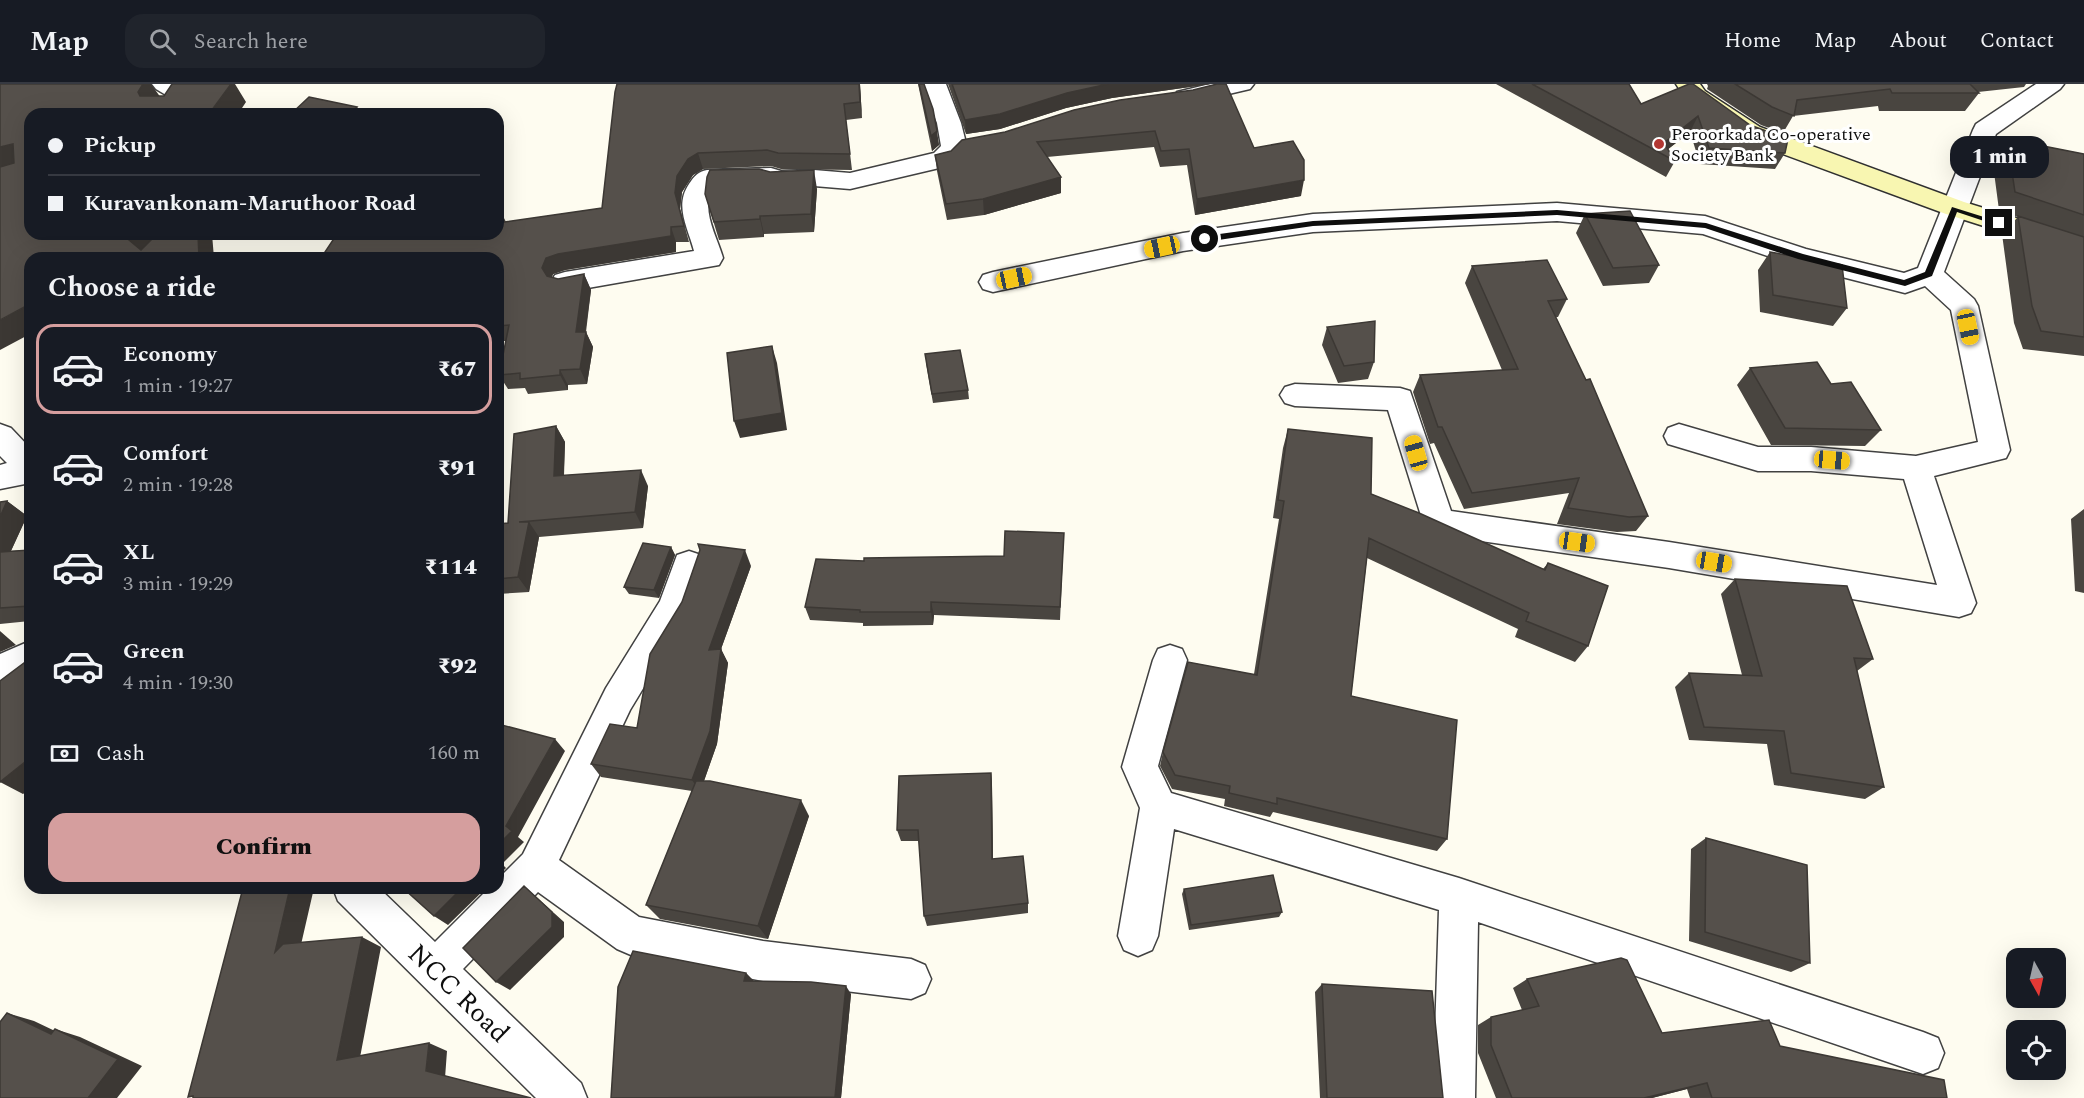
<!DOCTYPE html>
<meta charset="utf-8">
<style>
body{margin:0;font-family:Spectral,serif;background:#20242c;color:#f1f3f6;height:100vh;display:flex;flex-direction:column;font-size:22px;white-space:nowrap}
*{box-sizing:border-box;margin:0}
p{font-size:20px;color:#9ea1a6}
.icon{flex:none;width:33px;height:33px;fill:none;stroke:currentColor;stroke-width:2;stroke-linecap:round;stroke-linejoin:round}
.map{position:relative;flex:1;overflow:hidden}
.details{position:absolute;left:24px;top:168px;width:480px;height:642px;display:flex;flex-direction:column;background:#171b24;border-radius:18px;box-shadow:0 6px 24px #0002}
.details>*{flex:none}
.guide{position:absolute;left:24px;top:24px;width:480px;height:132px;border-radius:18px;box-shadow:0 6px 24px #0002;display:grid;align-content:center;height:132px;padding:0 24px;background:#171b24}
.needle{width:39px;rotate:172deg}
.tools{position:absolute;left:2006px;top:864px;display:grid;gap:12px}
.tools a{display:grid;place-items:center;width:60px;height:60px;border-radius:12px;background:#171b24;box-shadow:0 6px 24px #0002;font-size:30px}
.end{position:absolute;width:27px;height:27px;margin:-14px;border:8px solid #0e0e0e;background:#fff;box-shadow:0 0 0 3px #fff}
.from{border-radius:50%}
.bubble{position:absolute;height:42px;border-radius:18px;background:#171b24;box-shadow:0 6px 24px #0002;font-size:20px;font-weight:800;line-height:42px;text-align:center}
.car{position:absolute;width:18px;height:36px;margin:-18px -9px;border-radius:8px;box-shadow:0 0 4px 2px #0007;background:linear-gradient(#f5c518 24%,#345 0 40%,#f5c518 0 76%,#345 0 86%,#f5c518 0)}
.guide b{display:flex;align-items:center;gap:21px;height:57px;font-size:22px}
.guide b+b{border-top:2px solid #363941}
.guide i{width:15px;height:15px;background:#f1f3f6}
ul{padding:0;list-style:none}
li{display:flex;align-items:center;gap:18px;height:90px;margin:0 12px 9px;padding:0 12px;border:3px solid transparent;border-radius:18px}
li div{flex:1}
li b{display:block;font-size:22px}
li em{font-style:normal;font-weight:800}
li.on{border-color:#d59e9e}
li>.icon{width:54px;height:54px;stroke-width:1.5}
h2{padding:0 24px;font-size:27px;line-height:72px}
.pay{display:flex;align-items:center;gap:15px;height:66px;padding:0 24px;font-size:22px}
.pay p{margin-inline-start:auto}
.button{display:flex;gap:12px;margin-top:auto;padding:12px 24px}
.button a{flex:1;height:69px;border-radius:18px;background:#d59e9e;color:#111;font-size:24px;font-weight:800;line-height:69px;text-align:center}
header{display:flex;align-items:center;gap:36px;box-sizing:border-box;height:84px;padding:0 30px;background:#171b24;border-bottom:2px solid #363941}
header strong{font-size:28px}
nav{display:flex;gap:33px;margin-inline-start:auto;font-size:21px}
.search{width:420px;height:54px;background:#20242c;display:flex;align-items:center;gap:15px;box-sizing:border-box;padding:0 21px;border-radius:18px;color:#9ea1a6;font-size:22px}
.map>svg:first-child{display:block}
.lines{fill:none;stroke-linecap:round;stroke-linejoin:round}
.minor-casing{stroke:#414141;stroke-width:3}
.secondary-casing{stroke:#303030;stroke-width:3}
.minor{fill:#fff;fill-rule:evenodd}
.secondary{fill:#f8f6b1;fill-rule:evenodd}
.wall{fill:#494540}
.shaded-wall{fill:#3c3834}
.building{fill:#55504b;stroke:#3c3834;stroke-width:1.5}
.route{fill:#0e0e0e}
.poi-dot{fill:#b23732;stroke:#fff;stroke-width:2}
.labels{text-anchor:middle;stroke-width:6;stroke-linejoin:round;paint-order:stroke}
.far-poi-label{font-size:18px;fill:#0e0e0e;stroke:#fff;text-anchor:start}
.near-street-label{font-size:27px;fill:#0e0e0e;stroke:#fff}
</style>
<header>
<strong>Map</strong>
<div class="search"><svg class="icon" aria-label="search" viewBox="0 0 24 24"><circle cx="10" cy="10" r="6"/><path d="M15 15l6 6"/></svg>Search here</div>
<nav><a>Home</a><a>Map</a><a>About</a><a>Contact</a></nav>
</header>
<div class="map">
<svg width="2084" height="1014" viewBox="0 0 2084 1014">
<rect width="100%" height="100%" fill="#fefcf0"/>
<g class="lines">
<g class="minor-casing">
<path id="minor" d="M 152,0 L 183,0 L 192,8 L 179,30 L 155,30 L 166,11 L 156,5 Z
M 922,0 L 946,0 L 961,39 L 967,63 L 952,81 L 850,105 L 814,102 L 774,104 L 764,101 L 714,102 C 699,124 717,152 723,174 L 719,181 L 565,208 L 555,205 L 551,198 L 555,191 L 565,188 L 694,167 C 688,144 674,122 689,100 C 695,91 698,88 707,86 L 771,84 L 781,87 L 814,86 L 850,89 L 934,69 L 941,62 L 937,39 Z
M 1210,0 L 1254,0 L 1250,5 L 1186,20 L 1177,18 L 1174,13 L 1177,8 Z
M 2036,0 L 2064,0 L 2060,5 L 1996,50 L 1944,188 L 1974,215 L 1978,222 L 2010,366 L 2006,374 L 1934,392 L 1976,519 L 1971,529 L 1959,533 L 1669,484 L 1439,451 L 1428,447 L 1423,438 L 1388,326 L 1295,322 L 1285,319 L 1280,311 L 1285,303 L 1295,300 L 1400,304 L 1410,307 L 1451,427 L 1669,458 L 1937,501 L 1904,395 L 1811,387 L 1758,387 L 1668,360 L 1664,352 L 1668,344 L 1679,340 L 1758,363 L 1811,363 L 1916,372 L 1978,358 L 1951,226 L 1925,202 L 1905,209 L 1791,180 L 1703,150 L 1557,137 L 1313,148 L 1183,167 L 993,208 L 983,205 L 979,198 L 983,191 L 993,188 L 1183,149 L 1313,130 L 1557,119 L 1705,132 L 1806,165 L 1904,189 L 1918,184 L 1973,46 L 1976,40 Z
M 0,340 L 11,344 L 30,364 L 30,399 L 0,405 L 0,381 L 7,379 L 0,372 Z
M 689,467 L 701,471 L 705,481 L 687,532 L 630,626 L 559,776 L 639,833 L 763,857 L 911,875 L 925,881 L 931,895 L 925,909 L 911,915 L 763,897 L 631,871 L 617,865 L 538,808 L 463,885 L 581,999 L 587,1014 L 536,1014 L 338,817 L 333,804 L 379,804 L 435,858 L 489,804 L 498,804 L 498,795 L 523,770 L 606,604 L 660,517 L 677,471 Z
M 30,557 L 30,588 L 0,601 L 0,570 Z
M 1170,561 L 1182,565 L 1187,576 L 1158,682 L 1171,709 L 1459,794 L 1923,948 L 1938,954 L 1944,969 L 1938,984 L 1923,990 L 1478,838 L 1475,1014 L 1433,1014 L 1439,826 L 1174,745 L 1158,852 L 1152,866 L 1138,872 L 1124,866 L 1118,852 L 1140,724 L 1122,683 L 1153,576 L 1158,565 Z"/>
</g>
<g class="secondary-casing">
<path id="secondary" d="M 1676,0 L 1700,0 L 1705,7 L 1760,43 L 1964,118 L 2084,155 L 2084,174 L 1946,130 L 1742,55 L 1687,17 Z"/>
</g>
<use href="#minor" class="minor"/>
<use href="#secondary" class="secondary"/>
</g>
<path class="wall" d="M 617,0 L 860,0 L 862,34 L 846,36 L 852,86 L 781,85 L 771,82 L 703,85 L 693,91 L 682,108 L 680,125 L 689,158 L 676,158 L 676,168 L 565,186 L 553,190 L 552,193 L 558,195 L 584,190 L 591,206 L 586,248 L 593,263 L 587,300 L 568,301 L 568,306 L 528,310 L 525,304 L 508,305 L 499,291 L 506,257 L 498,257 L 498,174 L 334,155 L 309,150 L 498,150 L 499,124 L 506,138 L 602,124 Z
M 918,0 L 924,0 L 939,61 L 932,67 Z
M 948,0 L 1211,0 L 1112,14 L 1066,24 L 1000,45 L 966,50 Z
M 1496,0 L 1629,0 L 1641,20 L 1689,0 L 1785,69 L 1775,85 L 1700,80 L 1690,48 L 1668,65 L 1675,77 L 1666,93 Z
M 1707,0 L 2026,0 L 2024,3 L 1978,8 L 1979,9 L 1965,27 L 1879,27 L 1878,22 L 1793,32 L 1783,49 L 1761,41 L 1707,5 L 1708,2 Z
M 1193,6 L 1254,64 L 1301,112 L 1195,131 L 1187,81 L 1160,83 L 1154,63 L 1047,73 L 1061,93 L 1061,109 L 984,131 L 947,136 L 937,87 L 935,71 L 951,67 L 1005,48 Z
M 2007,55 L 2084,70 L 2084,272 L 2023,265 L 2014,239 L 2002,150 L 2018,133 L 1999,126 L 1992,73 Z
M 817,105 L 814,148 L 764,150 L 764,153 L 719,156 L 705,110 Z
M 1585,130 L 1659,181 L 1649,199 L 1603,202 L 1576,149 Z
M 1770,168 L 1847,224 L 1833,242 L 1760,228 L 1758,186 Z
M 1472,182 L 1567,215 L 1558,233 L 1556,233 L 1648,432 L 1636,447 L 1617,448 L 1557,440 L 1569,409 L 1464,425 L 1434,359 L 1430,360 L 1413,308 L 1420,291 L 1502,286 L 1465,199 Z
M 1327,243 L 1374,278 L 1368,295 L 1338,299 L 1322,261 Z
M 926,279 L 968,306 L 969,315 L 933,319 Z
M 1750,284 L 1831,300 L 1881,346 L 1865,362 L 1771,361 L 1737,301 Z
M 556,342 L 565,358 L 564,392 L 648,402 L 643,444 L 539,453 L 529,508 L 498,510 L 498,440 L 508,439 Z
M 1288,345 L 1371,410 L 1543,485 L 1548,479 L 1588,562 L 1575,578 L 1515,553 L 1518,545 L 1367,474 L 1351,612 L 1447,755 L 1437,767 L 1273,728 L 1270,733 L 1224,722 L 1225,715 L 1172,705 L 1160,682 L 1163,668 L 1254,590 L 1279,435 L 1273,434 L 1283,364 Z
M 7,417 L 27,432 L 11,467 L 30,466 L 30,537 L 0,540 L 0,418 Z
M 2084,425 L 2084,509 L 2075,507 L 2071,435 Z
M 1064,449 L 1060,536 L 934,531 L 933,541 L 863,542 L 863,539 L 810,536 L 805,523 L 864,477 L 1004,472 Z
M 671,463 L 675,471 L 659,514 L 629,510 L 624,503 Z
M 751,482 L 721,565 L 728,579 L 717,660 L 704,697 L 809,732 L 768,855 L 660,835 L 646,821 L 692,707 L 601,693 L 591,680 L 637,644 Z
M 1735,495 L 1873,575 L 1857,587 L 1884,703 L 1865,715 L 1774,701 L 1767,660 L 1689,656 L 1675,603 L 1689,589 L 1742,591 L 1721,510 Z
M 991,689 L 992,701 L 993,775 L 1028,819 L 1028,829 L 927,842 L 924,832 L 919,757 L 901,757 L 897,746 Z
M 1706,754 L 1810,879 L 1791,888 L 1689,857 L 1691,765 Z
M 1184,805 L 1282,828 L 1279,833 L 1189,846 L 1182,810 Z
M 746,889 L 753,897 L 851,910 L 841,1014 L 611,1014 Z
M 1527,895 L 1662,949 L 1780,962 L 1947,1014 L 1690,1014 L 1687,1005 L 1652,1014 L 1496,1014 L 1478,969 L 1478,941 L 1491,933 L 1522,926 L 1513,904 Z
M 1322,900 L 1443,1014 L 1320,1014 L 1315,908 Z"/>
<path class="shaded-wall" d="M 123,0 L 151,0 L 161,14 L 133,13 Z
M 231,0 L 235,0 L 246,18 L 238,30 L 209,30 Z
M 859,0 L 860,0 L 862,34 L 860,18 Z
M 1108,0 L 1211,0 L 1112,14 L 1066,24 L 1000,45 L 966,50 L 965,36 L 1067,9 Z
M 357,23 L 361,30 L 350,30 Z
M 1698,32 L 1690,48 L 1662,70 L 1664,59 Z
M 937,47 L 939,61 L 932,67 L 931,52 Z
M 13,60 L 30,79 L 0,89 L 0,63 Z
M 698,69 L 703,85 L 693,91 L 682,108 L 680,125 L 689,158 L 675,109 L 677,92 L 688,75 Z
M 814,86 L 817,105 L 814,148 L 811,130 Z
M 1061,93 L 1061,109 L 984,131 L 983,115 Z
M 1304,96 L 1301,112 L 1195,131 L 1197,115 Z
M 499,124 L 506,140 L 498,149 L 498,126 Z
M 760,132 L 764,150 L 764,153 L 760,135 Z
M 671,143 L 676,158 L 676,168 L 565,186 L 553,190 L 549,199 L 542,184 L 546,174 L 558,170 Z
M 124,150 L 155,150 L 140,171 L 123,151 Z
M 198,150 L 212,150 L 214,174 L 199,174 Z
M 584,190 L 591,206 L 585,250 L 586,248 L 593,263 L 587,300 L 580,285 L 576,248 Z
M 30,220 L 30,250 L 0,266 L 0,236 Z
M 772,262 L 777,279 L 787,346 L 740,354 L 734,337 Z
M 560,286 L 568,301 L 568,306 L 560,291 Z
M 556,342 L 565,358 L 563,408 L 554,392 Z
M 641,386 L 648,402 L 643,444 L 635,428 Z
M 7,417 L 27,432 L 3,484 L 0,482 L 0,433 Z
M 529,438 L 539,453 L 529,508 L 518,493 Z
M 671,463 L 675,471 L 659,514 L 654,506 Z
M 745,466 L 751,482 L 721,565 L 728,579 L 717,660 L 700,708 L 692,696 L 709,566 Z
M 931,518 L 934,531 L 933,541 L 931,528 Z
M 0,547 L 16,561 L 0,568 Z
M 555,655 L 565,667 L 518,753 L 524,758 L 502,780 L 506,784 L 498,792 L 498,761 L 506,742 Z
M 30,674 L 30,705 L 23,710 L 0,698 Z
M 991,689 L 992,701 L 993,786 L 992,775 Z
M 801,716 L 809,732 L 768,855 L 758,842 Z
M 524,802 L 564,838 L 564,853 L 510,906 L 496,898 Z
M 290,804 L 314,804 L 297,878 L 275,868 Z
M 462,804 L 486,804 L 448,841 L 434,832 Z
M 362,853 L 381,863 L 358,984 L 337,976 Z
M 746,889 L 754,897 L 744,897 Z
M 846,902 L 851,910 L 841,1014 L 836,1014 L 835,1013 Z
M 7,929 L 34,937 L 76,957 L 51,950 Z
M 55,945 L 80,953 L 142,982 L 117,1014 L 88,1014 Z
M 429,959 L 447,967 L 445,994 L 426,987 Z
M 1707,999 L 1687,1005 L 1652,1014 L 1644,1014 Z"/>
<path class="building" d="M 0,0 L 143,0 L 138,8 L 140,12 L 164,12 L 172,0 L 231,0 L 209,30 L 30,30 L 30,150 L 124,150 L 123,151 L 141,166 L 157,150 L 198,150 L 199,174 L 30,174 L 30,220 L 0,236 L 0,83 L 14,79 L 13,60 L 0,63 Z
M 617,0 L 859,0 L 860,18 L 844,20 L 850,70 L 778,69 L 767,66 L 698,69 L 688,75 L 677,92 L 675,109 L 684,142 L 671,143 L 671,152 L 558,170 L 546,174 L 542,184 L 547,192 L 558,195 L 584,190 L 576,248 L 586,248 L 580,285 L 560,286 L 560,291 L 520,295 L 520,289 L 499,291 L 509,241 L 498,242 L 498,174 L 321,174 L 337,150 L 498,150 L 498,139 L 602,124 L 615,8 Z
M 919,0 L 924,0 L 933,25 L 937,47 L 931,52 Z
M 952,0 L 1108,0 L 1067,9 L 1000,30 L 965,36 Z
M 1217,0 L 1226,0 L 1254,64 L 1293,57 L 1304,76 L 1304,96 L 1197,115 L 1189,65 L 1161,67 L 1155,47 L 1037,58 L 1061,93 L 983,115 L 946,120 L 935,71 L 951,67 L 962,56 L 1005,48 L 1074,26 L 1120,16 L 1193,6 Z
M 1532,0 L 1629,0 L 1641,20 L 1689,0 L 1693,0 L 1750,41 L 1788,55 L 1785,69 L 1709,64 L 1698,32 L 1664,59 L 1675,77 Z
M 1735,0 L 1970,0 L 1979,9 L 1892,9 L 1890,5 L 1797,16 L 1794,32 L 1772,23 Z
M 309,13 L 357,23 L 350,30 L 291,30 Z
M 2007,55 L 2084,70 L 2084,131 L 2015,108 Z
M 759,85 L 770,88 L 814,86 L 811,130 L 760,132 L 760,135 L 714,138 L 705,110 L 707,93 L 710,86 Z
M 1630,127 L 1659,181 L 1613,184 L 1585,130 Z
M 2018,132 L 2084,153 L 2084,253 L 2041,247 L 2032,222 Z
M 1770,168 L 1842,181 L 1847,224 L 1773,211 Z
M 1547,176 L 1567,215 L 1548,217 L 1586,296 L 1590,295 L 1648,432 L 1629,433 L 1568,424 L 1579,394 L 1472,409 L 1442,343 L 1438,343 L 1420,291 L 1518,285 L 1472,182 Z
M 1375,237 L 1374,278 L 1344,282 L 1327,243 Z
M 772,262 L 782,329 L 734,337 L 727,269 Z
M 960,266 L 968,306 L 932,310 L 925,270 Z
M 1817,278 L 1831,300 L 1851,298 L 1881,346 L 1785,344 L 1750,284 Z
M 556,342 L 554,392 L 641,386 L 635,428 L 519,438 L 529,438 L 518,493 L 498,495 L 498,440 L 508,439 L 514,350 Z
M 1288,345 L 1372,354 L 1371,410 L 1419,429 L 1545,486 L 1548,479 L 1608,502 L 1588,562 L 1526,537 L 1529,529 L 1369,454 L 1351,612 L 1457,636 L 1447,755 L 1277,714 L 1277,720 L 1229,709 L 1230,702 L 1175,691 L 1163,668 L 1188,578 L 1257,591 L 1284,417 L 1278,416 Z
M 7,417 L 0,433 L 0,418 Z
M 1005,447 L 1064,449 L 1060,523 L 931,518 L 931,528 L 860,528 L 860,526 L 805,523 L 816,475 L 864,477 L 864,474 L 1004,472 Z
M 643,459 L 671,463 L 654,506 L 624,503 Z
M 698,460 L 745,466 L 709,566 L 721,565 L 710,647 L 692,696 L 591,680 L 610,640 L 637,644 L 650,570 L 682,518 L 700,466 Z
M 30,466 L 30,522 L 0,524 L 0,468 Z
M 1735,495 L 1847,502 L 1873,575 L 1854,574 L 1884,703 L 1791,689 L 1784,647 L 1704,643 L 1689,589 L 1762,592 Z
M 28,576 L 30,578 L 30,674 L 0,698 L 0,597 Z
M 498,640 L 555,655 L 506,742 L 512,747 L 498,761 Z
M 991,689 L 992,775 L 1023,772 L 1028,819 L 924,832 L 918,746 L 897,746 L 899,692 Z
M 696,697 L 710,697 L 801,716 L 758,842 L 646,821 Z
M 1706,754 L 1807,781 L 1810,879 L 1705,848 Z
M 1273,791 L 1282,828 L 1191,841 L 1184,805 Z
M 524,802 L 552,828 L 552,843 L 496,898 L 463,864 Z
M 243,804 L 290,804 L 275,868 L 283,860 L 362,853 L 337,976 L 429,959 L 426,987 L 531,1014 L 193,1014 L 193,1012 L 188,1013 Z
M 403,804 L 462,804 L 434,832 Z
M 633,867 L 746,889 L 744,897 L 811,898 L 846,902 L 835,1013 L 611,1014 L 618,903 Z
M 1621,874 L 1627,876 L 1662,949 L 1769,936 L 1780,962 L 1944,996 L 1947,1014 L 1712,1014 L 1707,999 L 1644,1014 L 1512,1014 L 1491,961 L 1491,933 L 1539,922 L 1527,895 Z
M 1322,900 L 1432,907 L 1443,1014 L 1327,1014 Z
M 7,929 L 51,950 L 55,945 L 118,975 L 88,1014 L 0,1014 L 0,938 Z"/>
<path class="route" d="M 1952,123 L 2003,139 L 1999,142 L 1957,128 L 1932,192 L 1905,202 L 1798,175 L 1705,144 L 1557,131 L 1313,142 L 1205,158 L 1201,155 L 1205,152 L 1313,137 L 1557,126 L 1706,139 L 1803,170 L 1904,196 L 1925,188 Z"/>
<circle class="poi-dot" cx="1659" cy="60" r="6"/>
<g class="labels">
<g class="far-poi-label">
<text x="1671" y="56">Peroorkada Co-operative<tspan x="1671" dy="21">Society Bank</tspan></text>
</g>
<g class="near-street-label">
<text transform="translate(459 909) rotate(44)" y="9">NCC Road</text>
</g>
</g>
</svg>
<div class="tools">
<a><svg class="needle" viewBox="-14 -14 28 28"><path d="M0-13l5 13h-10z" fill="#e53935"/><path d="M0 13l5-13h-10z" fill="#9ea1a6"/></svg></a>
<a><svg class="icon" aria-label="locate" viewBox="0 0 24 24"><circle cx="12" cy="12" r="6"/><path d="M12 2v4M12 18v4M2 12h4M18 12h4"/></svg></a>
</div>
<i class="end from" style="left:1205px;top:155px"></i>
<i class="end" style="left:1999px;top:139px"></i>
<div class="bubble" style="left:1950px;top:52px;width:99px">1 min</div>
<i class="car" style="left:1162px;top:163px;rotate:258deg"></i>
<i class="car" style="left:1014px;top:194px;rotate:78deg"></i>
<i class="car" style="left:1968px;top:243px;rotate:168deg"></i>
<i class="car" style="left:1416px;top:369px;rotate:344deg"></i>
<i class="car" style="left:1832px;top:376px;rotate:95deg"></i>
<i class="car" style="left:1577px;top:458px;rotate:98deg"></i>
<i class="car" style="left:1714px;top:478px;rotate:99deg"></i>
<div class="guide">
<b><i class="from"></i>Pickup</b>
<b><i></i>Kuravankonam-Maruthoor Road</b>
</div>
<section class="details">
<h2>Choose a ride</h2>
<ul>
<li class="on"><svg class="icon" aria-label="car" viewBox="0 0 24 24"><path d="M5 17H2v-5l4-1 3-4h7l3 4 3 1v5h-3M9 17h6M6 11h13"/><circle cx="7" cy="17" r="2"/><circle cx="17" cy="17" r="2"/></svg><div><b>Economy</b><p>1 min · 19:27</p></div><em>₹67</em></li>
<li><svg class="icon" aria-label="car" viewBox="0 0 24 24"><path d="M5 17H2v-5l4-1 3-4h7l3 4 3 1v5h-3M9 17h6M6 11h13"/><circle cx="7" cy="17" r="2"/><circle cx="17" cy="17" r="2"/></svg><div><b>Comfort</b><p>2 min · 19:28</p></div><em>₹91</em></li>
<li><svg class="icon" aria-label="car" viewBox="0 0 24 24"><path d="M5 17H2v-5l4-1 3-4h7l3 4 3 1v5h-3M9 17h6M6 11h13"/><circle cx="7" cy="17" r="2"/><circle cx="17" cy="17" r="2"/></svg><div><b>XL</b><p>3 min · 19:29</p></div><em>₹114</em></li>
<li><svg class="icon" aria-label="car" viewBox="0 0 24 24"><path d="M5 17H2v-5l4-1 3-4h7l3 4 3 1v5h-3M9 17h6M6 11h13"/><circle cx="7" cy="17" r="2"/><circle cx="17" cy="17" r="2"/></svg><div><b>Green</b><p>4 min · 19:30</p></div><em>₹92</em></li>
</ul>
<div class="pay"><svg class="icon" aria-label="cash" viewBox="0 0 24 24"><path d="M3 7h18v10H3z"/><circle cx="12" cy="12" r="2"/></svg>Cash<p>160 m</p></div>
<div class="button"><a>Confirm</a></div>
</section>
</div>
